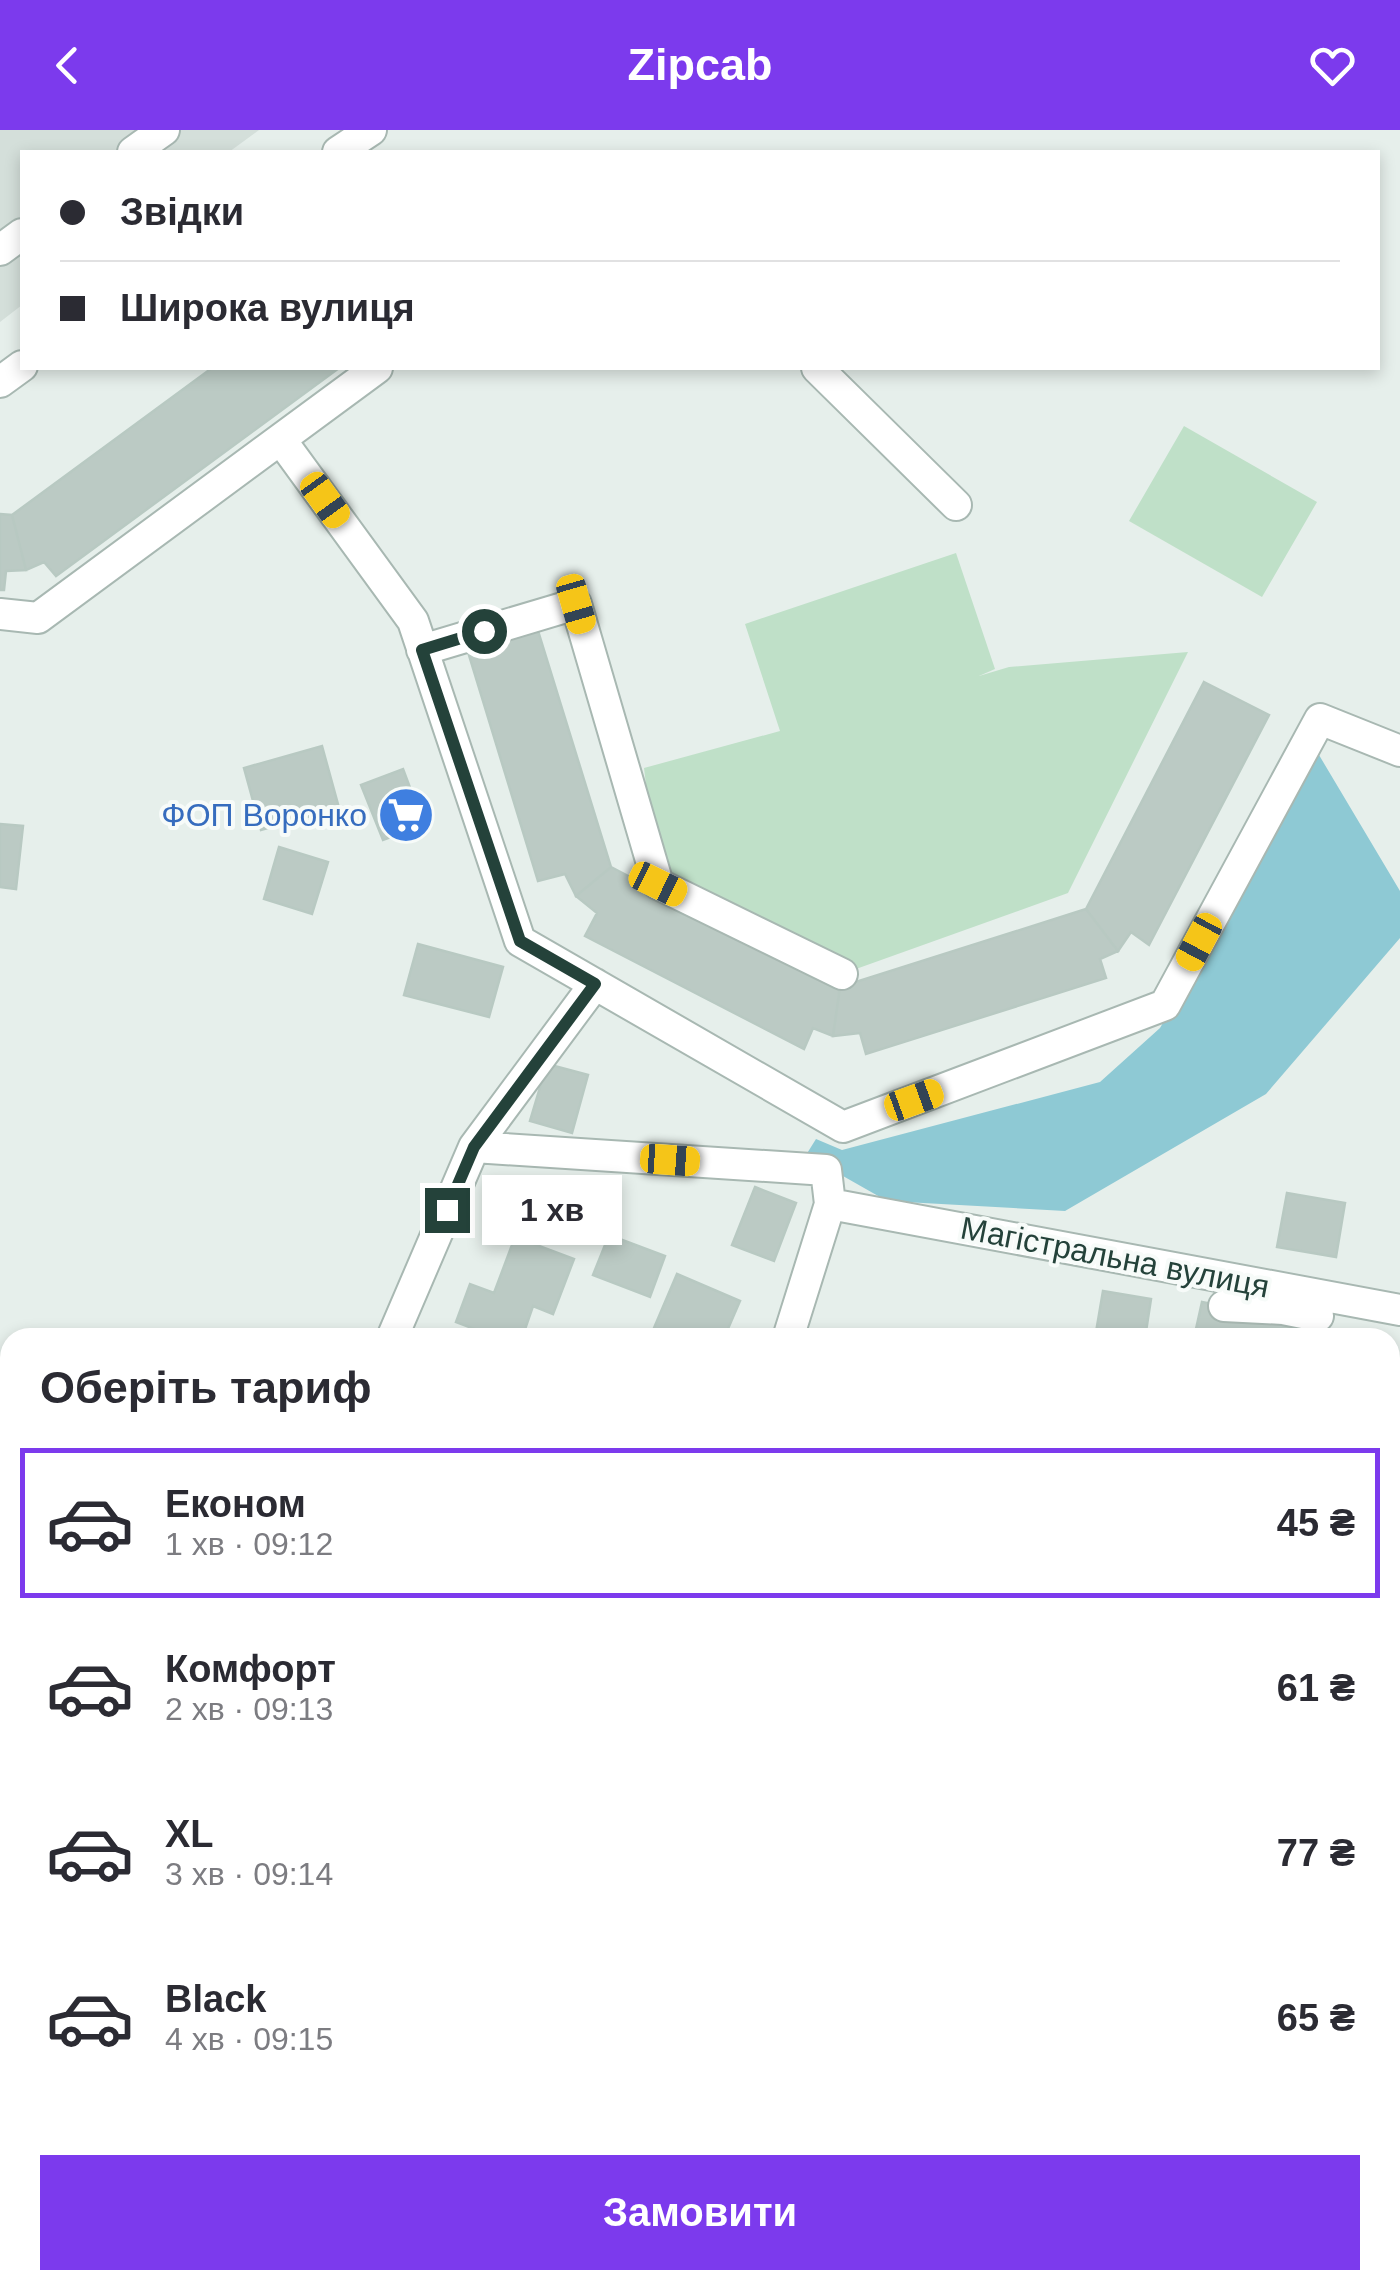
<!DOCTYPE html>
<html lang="uk">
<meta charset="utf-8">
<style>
body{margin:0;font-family:Arial,sans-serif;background:#f2f2f3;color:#2b2b33;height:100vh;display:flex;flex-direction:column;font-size:38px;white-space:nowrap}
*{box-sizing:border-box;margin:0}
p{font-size:32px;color:#7c7c81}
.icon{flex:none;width:55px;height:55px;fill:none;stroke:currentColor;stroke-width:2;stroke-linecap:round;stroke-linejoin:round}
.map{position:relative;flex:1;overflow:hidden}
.drawer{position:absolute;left:0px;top:1198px;width:1400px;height:962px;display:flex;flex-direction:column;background:#fff;border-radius:30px 30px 0 0;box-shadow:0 5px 15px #0003}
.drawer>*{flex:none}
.banner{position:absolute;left:20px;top:20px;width:1360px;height:220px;border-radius:0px;box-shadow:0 5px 15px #0003;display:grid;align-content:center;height:220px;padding:0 40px;background:#fff}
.end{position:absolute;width:45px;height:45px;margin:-22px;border:12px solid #24423a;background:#fff;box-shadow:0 0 0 5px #fff}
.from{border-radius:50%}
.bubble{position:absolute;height:70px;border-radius:0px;background:#fff;box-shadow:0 5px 15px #0003;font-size:32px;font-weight:800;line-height:70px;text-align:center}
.car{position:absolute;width:30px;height:60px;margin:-30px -15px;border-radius:12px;box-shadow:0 0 8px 2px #0007;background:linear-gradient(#f5c518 24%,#345 0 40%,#f5c518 0 76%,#345 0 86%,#f5c518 0)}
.banner b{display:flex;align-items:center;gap:35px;height:95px;font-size:38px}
.banner b+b{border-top:2px solid #e1e1e2}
.banner i{width:25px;height:25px;background:#2b2b33}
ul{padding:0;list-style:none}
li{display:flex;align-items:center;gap:30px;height:150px;margin:0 20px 15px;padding:0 20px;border:5px solid transparent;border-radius:0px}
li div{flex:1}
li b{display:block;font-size:38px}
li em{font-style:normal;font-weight:800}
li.on{border-color:#7c3aed}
li>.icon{width:90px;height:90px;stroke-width:1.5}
h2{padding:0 40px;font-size:45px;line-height:120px}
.action{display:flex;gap:20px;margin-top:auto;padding:20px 40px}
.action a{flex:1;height:115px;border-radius:0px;background:#7c3aed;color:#fff;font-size:40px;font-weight:800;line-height:115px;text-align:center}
header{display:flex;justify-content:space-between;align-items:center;height:130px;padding:0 40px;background:#7c3aed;color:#fff;font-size:45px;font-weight:800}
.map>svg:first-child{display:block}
.built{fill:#d4dfda}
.green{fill:#bfe0c8}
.water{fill:#8ec9d4}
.building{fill:#bbcac4;stroke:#b8c9c2;stroke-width:2.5}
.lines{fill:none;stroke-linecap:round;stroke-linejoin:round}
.minor-casing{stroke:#a8b8b2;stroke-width:34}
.minor{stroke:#fff;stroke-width:30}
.route{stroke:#24423a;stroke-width:12}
.labels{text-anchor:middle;stroke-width:8;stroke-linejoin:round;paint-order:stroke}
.shop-label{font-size:32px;fill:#366cbe;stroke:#f7fbf9;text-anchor:end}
.street-label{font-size:32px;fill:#24423a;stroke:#f7fbf9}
</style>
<header><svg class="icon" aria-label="back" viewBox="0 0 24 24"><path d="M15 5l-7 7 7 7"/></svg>Zipcab<svg class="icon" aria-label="heart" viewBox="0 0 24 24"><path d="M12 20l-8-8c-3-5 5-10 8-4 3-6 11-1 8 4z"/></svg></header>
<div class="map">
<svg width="1400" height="2158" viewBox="0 0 1400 2158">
<rect width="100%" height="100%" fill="#e6efeb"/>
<path class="built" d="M 0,0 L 259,0 L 229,22 L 22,22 L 22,175 L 0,192 Z"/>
<path class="green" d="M 1184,296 L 1317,372 L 1262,467 L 1129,391 Z
M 956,423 L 995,539 L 979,546 L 1009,537 L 1188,522 L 1068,763 L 842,844 L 658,754 L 644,638 L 780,601 L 745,494 Z"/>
<path class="water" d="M 1319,625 L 1400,761 L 1400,808 L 1266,964 L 1065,1081 L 887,1071 L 806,1025 L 816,1009 L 842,1020 L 1100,952 L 1160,898 Z"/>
<path class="building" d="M 212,238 L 339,238 L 56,446 L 44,432 L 26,440 L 12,385 Z
M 0,384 L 12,385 L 26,440 L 6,441 L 4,460 L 0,460 Z
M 535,491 L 611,737 L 576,766 L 565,744 L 538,751 L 465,512 Z
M 1204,552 L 1269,585 L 1149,815 L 1131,802 L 1118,821 L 1086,779 Z
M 322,616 L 339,678 L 261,700 L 244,638 Z
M 403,639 L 424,695 L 383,710 L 361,655 Z
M 0,694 L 23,696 L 16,759 L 0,757 Z
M 279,717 L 328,732 L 312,784 L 264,769 Z
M 611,737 L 840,857 L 833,906 L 813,898 L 804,919 L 585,806 L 597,783 L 576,766 Z
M 1086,779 L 1118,821 L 1100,829 L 1106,848 L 866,924 L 860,903 L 833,906 L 840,857 Z
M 418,814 L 503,837 L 489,887 L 404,865 Z
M 547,934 L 588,945 L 572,1003 L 530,991 Z
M 755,1057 L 796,1073 L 774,1131 L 732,1115 Z
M 1287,1063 L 1345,1073 L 1336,1127 L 1277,1117 Z
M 609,1105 L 665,1126 L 650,1167 L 593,1145 Z
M 515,1107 L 574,1129 L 553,1184 L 533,1176 L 522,1208 L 498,1208 L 456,1192 L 470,1154 L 494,1163 Z
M 677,1144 L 740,1171 L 724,1208 L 651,1205 Z
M 1103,1161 L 1151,1169 L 1145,1208 L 1095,1208 Z
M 1202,1172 L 1296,1191 L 1292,1208 L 1194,1208 Z
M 0,1403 L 10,1404 L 10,1471 L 0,1471 Z
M 0,1735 L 10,1740 L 10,1765 L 6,1775 L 0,1772 Z
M 0,1803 L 10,1807 L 10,1849 L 0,1875 Z
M 0,1962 L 10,1965 L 8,2026 L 0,2023 Z
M 75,2150 L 143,2150 L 163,2158 L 72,2158 Z
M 398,2150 L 451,2150 L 448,2158 L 394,2158 Z
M 565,2150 L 606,2150 L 617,2155 L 616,2158 L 561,2158 Z"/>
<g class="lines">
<g class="minor-casing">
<path id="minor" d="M 133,22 L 164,0
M 338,22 L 371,0
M 0,120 L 22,104
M 817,238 L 956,375
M 0,252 L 22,236
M 281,310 L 413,491 L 520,811 L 843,997 L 1165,875 L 1320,589 L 1400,621
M 0,484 L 38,488 L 377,238
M 422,520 L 576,474 L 658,754 L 842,844
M 474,1017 L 826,1040 L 830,1074 L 788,1208
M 830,1074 L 1400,1180
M 1224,1176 L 1283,1179 L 1318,1186
M 392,1208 L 474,1017 L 595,854
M 0,1355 L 10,1355
M 1390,1375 L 1400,1312
M 1390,1990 L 1400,1992
M 1390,2142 L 1396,2158
M 5,2158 L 10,2145
M 513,2158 L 516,2150"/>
</g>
<use href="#minor" class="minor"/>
</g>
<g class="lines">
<path class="route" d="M 447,1080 L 474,1017 L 595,854 L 520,811 L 422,520 L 484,501"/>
</g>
<defs>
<g id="supermarket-disc" transform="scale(2.875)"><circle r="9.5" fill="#3f7fe0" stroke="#f7fbf9"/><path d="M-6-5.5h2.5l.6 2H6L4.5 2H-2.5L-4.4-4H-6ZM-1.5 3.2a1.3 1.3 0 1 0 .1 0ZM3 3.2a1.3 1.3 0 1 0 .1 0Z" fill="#fff"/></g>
</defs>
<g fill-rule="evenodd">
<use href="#supermarket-disc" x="406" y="685"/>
</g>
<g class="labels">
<g class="shop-label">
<text x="367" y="696">ФОП Воронко</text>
</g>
<g class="street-label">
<text transform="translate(1115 1127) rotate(11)" y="11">Магістральна вулиця</text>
</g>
</g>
</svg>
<i class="end from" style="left:484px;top:501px"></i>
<i class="end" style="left:447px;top:1080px"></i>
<div class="bubble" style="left:482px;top:1045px;width:140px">1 хв</div>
<i class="car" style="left:325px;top:370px;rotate:144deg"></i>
<i class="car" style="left:576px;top:474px;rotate:164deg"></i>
<i class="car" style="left:658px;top:754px;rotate:116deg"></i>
<i class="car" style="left:1199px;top:812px;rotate:208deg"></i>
<i class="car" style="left:914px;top:970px;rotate:70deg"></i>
<i class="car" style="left:670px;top:1030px;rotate:94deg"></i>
<div class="banner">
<b><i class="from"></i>Звідки</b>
<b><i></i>Широка вулиця</b>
</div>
<section class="drawer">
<h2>Оберіть тариф</h2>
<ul>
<li class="on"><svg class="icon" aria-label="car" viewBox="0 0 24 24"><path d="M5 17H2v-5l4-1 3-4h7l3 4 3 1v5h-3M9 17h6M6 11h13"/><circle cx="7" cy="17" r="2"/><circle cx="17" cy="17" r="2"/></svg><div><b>Економ</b><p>1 хв · 09:12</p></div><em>45 ₴</em></li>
<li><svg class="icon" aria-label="car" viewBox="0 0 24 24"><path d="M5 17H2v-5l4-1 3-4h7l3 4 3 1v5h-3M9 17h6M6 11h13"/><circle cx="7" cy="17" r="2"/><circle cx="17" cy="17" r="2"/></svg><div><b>Комфорт</b><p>2 хв · 09:13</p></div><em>61 ₴</em></li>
<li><svg class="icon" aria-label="car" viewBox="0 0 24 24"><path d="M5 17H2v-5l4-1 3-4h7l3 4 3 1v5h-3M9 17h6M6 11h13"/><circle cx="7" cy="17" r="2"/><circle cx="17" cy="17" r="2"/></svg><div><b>XL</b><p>3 хв · 09:14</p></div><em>77 ₴</em></li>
<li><svg class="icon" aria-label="car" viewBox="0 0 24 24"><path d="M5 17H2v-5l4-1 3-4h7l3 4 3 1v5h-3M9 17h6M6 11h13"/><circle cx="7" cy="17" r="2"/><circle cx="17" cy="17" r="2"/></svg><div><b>Black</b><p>4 хв · 09:15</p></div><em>65 ₴</em></li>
</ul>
<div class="action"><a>Замовити</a></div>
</section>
</div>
